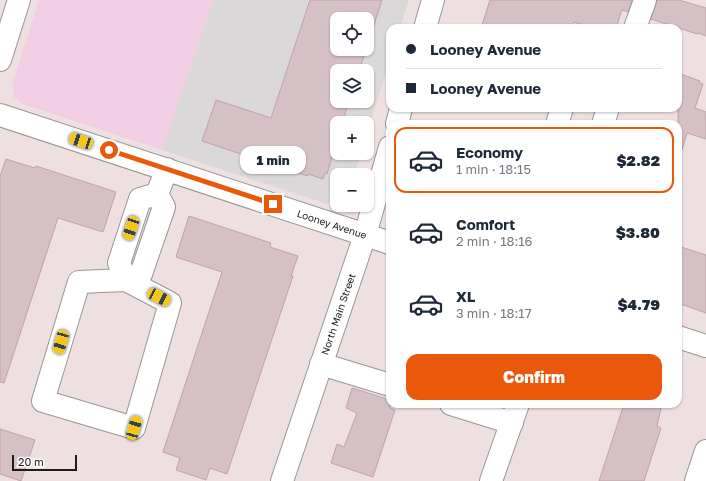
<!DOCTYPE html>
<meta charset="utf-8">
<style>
body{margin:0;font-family:"Golos Text",sans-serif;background:#f6f6f7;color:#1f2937;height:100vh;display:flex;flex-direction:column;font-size:15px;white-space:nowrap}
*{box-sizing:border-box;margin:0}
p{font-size:13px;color:#747a83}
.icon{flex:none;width:22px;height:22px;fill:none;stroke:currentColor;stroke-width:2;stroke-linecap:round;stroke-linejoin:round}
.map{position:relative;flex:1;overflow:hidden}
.details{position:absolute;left:386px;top:120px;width:296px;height:288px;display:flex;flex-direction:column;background:#fff;border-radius:12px;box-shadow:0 1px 3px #0004}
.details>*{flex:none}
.hud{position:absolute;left:386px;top:24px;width:296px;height:88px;border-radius:12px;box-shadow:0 1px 3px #0004;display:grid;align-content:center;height:88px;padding:0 20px;background:#fff}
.controls{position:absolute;left:330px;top:12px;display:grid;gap:8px}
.controls a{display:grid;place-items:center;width:44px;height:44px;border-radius:8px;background:#fff;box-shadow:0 1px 3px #0004;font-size:20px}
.scale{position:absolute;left:12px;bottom:10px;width:65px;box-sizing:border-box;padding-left:4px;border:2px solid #1c1c1c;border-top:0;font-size:11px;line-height:14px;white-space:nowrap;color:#1c1c1c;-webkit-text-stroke:3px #fff;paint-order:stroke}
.end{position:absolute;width:18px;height:18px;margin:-9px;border:5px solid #ea580c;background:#fff;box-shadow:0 0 0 2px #fff}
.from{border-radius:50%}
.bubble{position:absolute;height:28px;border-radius:12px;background:#fff;box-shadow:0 1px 3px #0004;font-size:13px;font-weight:800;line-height:28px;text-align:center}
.car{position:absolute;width:12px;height:24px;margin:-12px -6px;border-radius:5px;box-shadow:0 0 3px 1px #0007;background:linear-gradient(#f5c518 24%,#345 0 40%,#f5c518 0 76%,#345 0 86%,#f5c518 0)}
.hud b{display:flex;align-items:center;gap:14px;height:38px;font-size:15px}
.hud b+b{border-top:1px solid #e0e1e3}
.hud i{width:10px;height:10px;background:#1f2937}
ul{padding:7px 0 0;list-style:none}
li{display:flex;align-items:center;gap:12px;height:66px;margin:0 8px 6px;padding:0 12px;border:2px solid transparent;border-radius:12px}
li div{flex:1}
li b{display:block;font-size:15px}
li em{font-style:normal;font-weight:800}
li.selected{border-color:#ea580c}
li>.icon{width:36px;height:36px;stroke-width:1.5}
.primary-button{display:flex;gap:8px;margin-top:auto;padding:8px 20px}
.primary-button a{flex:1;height:46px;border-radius:12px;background:#ea580c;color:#fff;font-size:16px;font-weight:800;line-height:46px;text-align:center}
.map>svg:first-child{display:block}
.residential{fill:#dad8d9;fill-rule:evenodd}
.commercial{fill:#f1cee3}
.building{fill:#d5c0c5;stroke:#c0a2a9}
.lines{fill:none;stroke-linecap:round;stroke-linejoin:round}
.minor-casing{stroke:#969696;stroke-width:24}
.minor{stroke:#fff;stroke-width:22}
.route{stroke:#ea580c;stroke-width:5}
.labels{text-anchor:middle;stroke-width:3.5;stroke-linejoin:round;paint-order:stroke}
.street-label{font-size:10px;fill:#1c1c1c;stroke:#fff}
</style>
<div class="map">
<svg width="706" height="481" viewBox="0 0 706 481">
<rect width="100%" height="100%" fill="#eee0e0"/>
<path class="residential" d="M 213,0 L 409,0 L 400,28 L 390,28 L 390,60 L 367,133 L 367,123 L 337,123 L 337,153 L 361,153 L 354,175 L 337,175 L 337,201 L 327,204 L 162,150 ZM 337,19 L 367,19 L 367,49 L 337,49 ZM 337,71 L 367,71 L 367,101 L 337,101 Z"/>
<path class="commercial" d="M 39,0 L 213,0 L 162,150 L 23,104 L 14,97 L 13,82 Z"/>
<path class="building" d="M 310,0 L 382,0 L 367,47 L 367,19 L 337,19 L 337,49 L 366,49 L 359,71 L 337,71 L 337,101 L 349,101 L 342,123 L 337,123 L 337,138 L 335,144 L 336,144 L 327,174 L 325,173 L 323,179 L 308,174 L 308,176 L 294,172 L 202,141 L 216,100 L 271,118 Z
M 490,0 L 632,0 L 628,12 L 622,10 L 616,28 L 592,28 L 574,22 L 573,28 L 481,28 Z
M 657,0 L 679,0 L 706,8 L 706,36 L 698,33 L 697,34 L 651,19 Z
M 678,73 L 700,81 L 699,83 L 703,84 L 695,108 L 706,112 L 706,139 L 687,133 L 682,150 L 678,149 Z
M 6,159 L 35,168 L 36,166 L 116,192 L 103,232 L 58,218 L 4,383 L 0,382 L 0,176 Z
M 189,216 L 271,243 L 270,247 L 298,256 L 291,276 L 293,276 L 227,474 L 210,468 L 206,480 L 176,470 L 180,458 L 163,452 L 222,272 L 176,257 Z
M 678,246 L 706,255 L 706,313 L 678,303 Z
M 352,388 L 390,400 L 390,408 L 395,410 L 373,477 L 331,463 L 337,444 L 344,447 L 357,413 L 346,408 Z
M 624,404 L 662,404 L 657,426 L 661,428 L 644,481 L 599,481 Z
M 0,429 L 35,440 L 21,481 L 0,474 Z"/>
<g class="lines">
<g class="minor-casing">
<path id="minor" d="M 425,28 L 433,0
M 635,28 L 645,0
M 0,60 L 19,0
M 0,115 L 390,243
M 397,124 L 401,108
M 557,124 L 562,108
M 603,124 L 608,108
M 157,194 L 140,199 L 119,263 L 126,280 L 170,303 L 134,428 L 43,401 L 79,282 L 126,280 L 141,274 L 164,207 L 157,194 L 167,169
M 678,337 L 706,346
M 321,364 L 390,385
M 451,404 L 512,423
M 282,481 L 365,235 L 390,147
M 491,481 L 518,404
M 696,481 L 706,451"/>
</g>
<use href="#minor" class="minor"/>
</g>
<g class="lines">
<path class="route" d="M 109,150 L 273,204"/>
</g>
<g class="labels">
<g class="street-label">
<text transform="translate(332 224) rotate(18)" y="4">Looney Avenue</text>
<text transform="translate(338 314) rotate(-71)" y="4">North Main Street</text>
</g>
</g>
</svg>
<div class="controls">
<a><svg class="icon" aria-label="locate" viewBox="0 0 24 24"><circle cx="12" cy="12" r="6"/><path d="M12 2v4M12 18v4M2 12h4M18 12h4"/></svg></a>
<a><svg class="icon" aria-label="layers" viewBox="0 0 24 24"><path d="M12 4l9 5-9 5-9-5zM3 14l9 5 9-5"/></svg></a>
<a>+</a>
<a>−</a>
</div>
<div class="scale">20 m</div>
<i class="end from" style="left:109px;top:150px"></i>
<i class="end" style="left:273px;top:204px"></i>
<div class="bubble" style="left:240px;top:146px;width:66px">1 min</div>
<i class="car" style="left:81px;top:141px;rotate:288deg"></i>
<i class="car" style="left:131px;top:228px;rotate:198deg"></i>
<i class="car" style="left:159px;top:297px;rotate:117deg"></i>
<i class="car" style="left:61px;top:342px;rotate:196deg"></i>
<i class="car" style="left:134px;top:428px;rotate:16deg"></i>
<div class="hud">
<b><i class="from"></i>Looney Avenue</b>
<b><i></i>Looney Avenue</b>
</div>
<section class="details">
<ul>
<li class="selected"><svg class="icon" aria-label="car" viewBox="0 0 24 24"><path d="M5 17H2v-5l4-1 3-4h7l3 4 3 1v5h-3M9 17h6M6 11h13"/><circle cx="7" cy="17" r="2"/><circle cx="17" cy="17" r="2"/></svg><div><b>Economy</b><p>1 min · 18:15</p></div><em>$2.82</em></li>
<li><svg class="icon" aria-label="car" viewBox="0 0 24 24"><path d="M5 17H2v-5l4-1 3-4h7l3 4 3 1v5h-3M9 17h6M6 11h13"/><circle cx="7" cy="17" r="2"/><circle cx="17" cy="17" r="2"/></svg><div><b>Comfort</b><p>2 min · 18:16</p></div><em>$3.80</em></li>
<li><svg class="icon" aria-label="car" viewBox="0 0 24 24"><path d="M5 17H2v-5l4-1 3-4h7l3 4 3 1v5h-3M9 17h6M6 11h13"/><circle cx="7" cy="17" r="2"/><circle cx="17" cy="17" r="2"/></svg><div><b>XL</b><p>3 min · 18:17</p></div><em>$4.79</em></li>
</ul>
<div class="primary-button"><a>Confirm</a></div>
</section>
</div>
